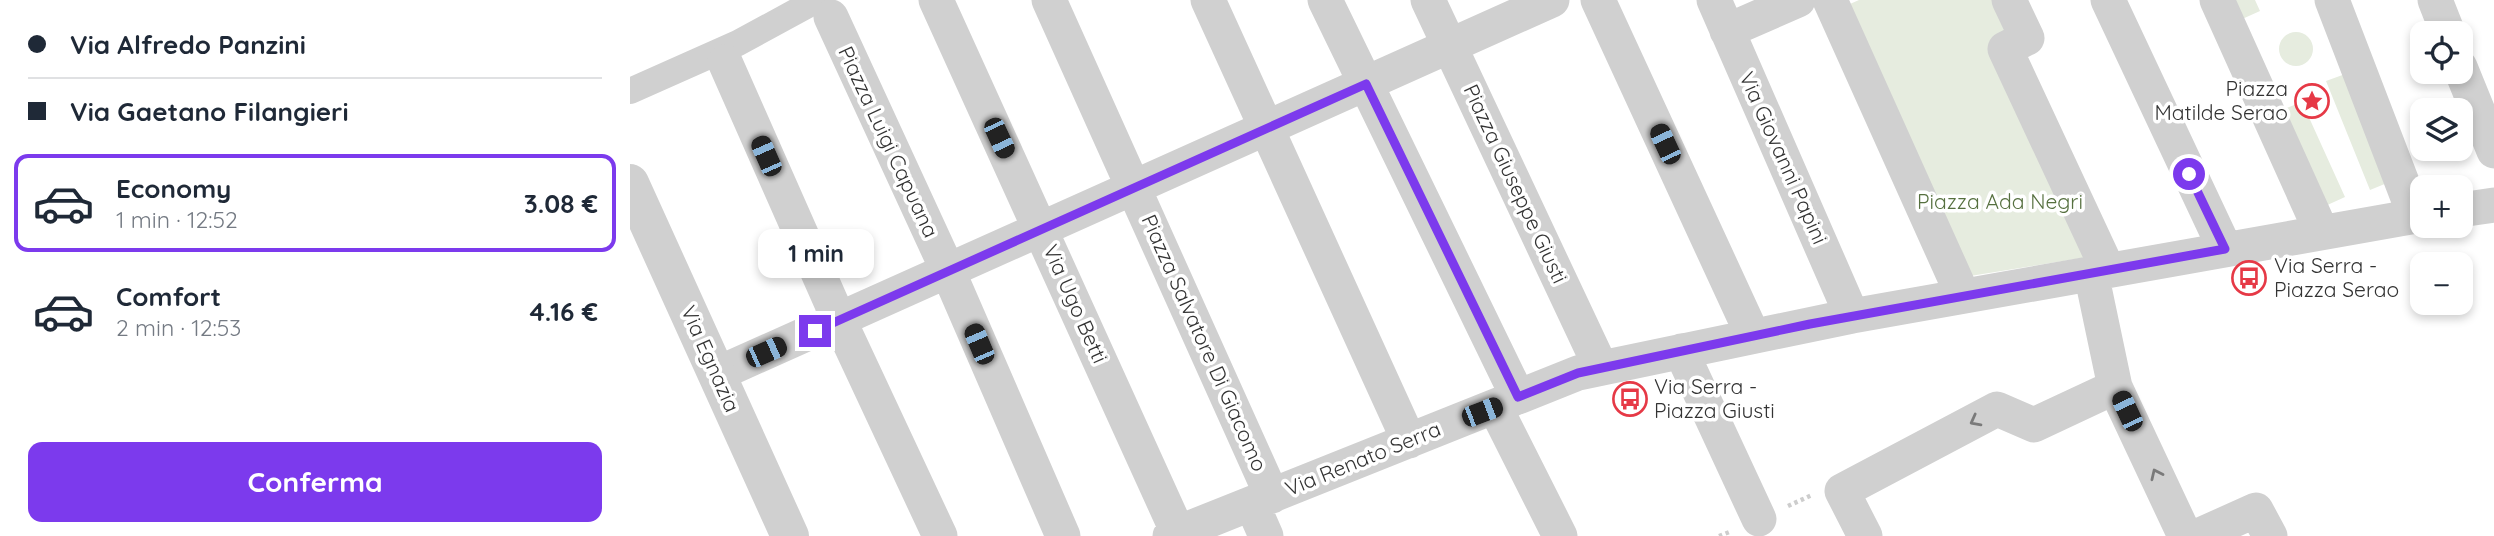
<!DOCTYPE html>
<html lang="it">
<meta charset="utf-8">
<style>
body{margin:0;font-family:Quicksand,sans-serif;background:#f2f2f3;color:#1f2937;height:100vh;display:flex;flex-direction:column;font-size:26px;white-space:nowrap}
*{box-sizing:border-box;margin:0}
p{font-size:23px;color:#747a83}
.icon{flex:none;width:38px;height:38px;fill:none;stroke:currentColor;stroke-width:2;stroke-linecap:round;stroke-linejoin:round}
.map{position:relative;flex:1;overflow:hidden}
.details{display:flex;flex-direction:column;background:#fff;width:630px}
.details>*{flex:none}
.guide{display:grid;align-content:center;height:154px;padding:0 28px;background:#fff}
.fabs{position:absolute;left:1780px;top:21px;display:grid;gap:14px}
.fabs a{display:grid;place-items:center;width:63px;height:63px;border-radius:14px;background:#fff;box-shadow:0 4px 10px #0003;font-size:35px}
.end{position:absolute;width:32px;height:32px;margin:-16px;border:9px solid #7c3aed;background:#fff;box-shadow:0 0 0 4px #fff}
.from{border-radius:50%}
.bubble{position:absolute;height:49px;border-radius:14px;background:#fff;box-shadow:0 4px 10px #0003;font-size:23px;font-weight:800;line-height:49px;text-align:center}
.car{position:absolute;width:21px;height:42px;margin:-21px -10px;border-radius:9px;box-shadow:0 0 5px 2px #0007;background:linear-gradient(#222 24%,#8ab4d8 0 40%,#222 0 76%,#8ab4d8 0 86%,#222 0)}
.guide b{display:flex;align-items:center;gap:24px;height:66px;font-size:26px}
.guide b+b{border-top:2px solid #e0e1e3}
.guide i{width:18px;height:18px;background:#1f2937}
ul{padding:0;list-style:none}
li{display:flex;align-items:center;gap:21px;height:98px;margin:0 14px 10px;padding:0 14px;border:4px solid transparent;border-radius:14px}
li div{flex:1}
li b{display:block;font-size:26px}
li em{font-style:normal;font-weight:800}
li.active{border-color:#7c3aed}
li>.icon{width:63px;height:63px;stroke-width:1.5}
.button{display:flex;gap:14px;margin-top:auto;padding:14px 28px}
.button a{flex:1;height:80px;border-radius:14px;background:#7c3aed;color:#fff;font-size:28px;font-weight:800;line-height:80px;text-align:center}
main{display:flex;flex:1;min-height:0}
.map>svg:first-child{display:block}
.green{fill:#e6ecdf}
.lines{fill:none;stroke-linecap:round;stroke-linejoin:round}
.path{stroke:#cdcdcd;stroke-width:4.5;stroke-dasharray:3.5 3.5;stroke-linecap:butt}
.pedestrian{stroke:#d0d0d0;stroke-width:26}
.minor{stroke:#d0d0d0;stroke-width:35}
.tertiary{stroke:#d0d0d0;stroke-width:38}
.oneway{stroke:#7a7a7a}
.route{stroke:#7c3aed;stroke-width:9}
.labels{text-anchor:middle;stroke-width:7;stroke-linejoin:round;paint-order:stroke}
.poi-label{font-size:21px;fill:#333;stroke:#fff;text-anchor:start}
.street-label{font-size:21px;fill:#333;stroke:#fff}
.park-label{font-size:21px;fill:#56703f;stroke:#fff}
</style>
<main>
<section class="details">
<div class="guide">
<b><i class="from"></i>Via Alfredo Panzini</b>
<b><i></i>Via Gaetano Filangieri</b>
</div>
<ul>
<li class="active"><svg class="icon" aria-label="car" viewBox="0 0 24 24"><path d="M5 17H2v-5l4-1 3-4h7l3 4 3 1v5h-3M9 17h6M6 11h13"/><circle cx="7" cy="17" r="2"/><circle cx="17" cy="17" r="2"/></svg><div><b>Economy</b><p>1 min · 12:52</p></div><em>3.08 €</em></li>
<li><svg class="icon" aria-label="car" viewBox="0 0 24 24"><path d="M5 17H2v-5l4-1 3-4h7l3 4 3 1v5h-3M9 17h6M6 11h13"/><circle cx="7" cy="17" r="2"/><circle cx="17" cy="17" r="2"/></svg><div><b>Comfort</b><p>2 min · 12:53</p></div><em>4.16 €</em></li>
</ul>
<div class="button"><a>Conferma</a></div>
</section>
<div class="map">
<svg width="1864" height="536" viewBox="0 0 1864 536">
<rect width="100%" height="100%" fill="#fff"/>
<path class="green" d="M 1229,0 L 1366,0 L 1464,256 L 1334,277 L 1213,7 Z
M 1601,0 L 1625,0 L 1630,11 L 1610,20 Z
M1649 49a17 17 0 1 1 34 0a17 17 0 1 1-34 0Z
M 1718,73 L 1762,181 L 1740,190 L 1696,81 Z
M 1672,102 L 1715,197 L 1693,207 L 1649,111 Z"/>
<g class="lines">
<path class="path" d="M 1158,506 L 1182,495
M 1089,536 L 1102,531"/>
<path class="pedestrian" d="M 0,91 L 108,43 L 187,0"/>
<path class="minor" d="M 306,0 L 548,533
M 419,0 L 642,496
M 578,0 L 779,441
M 695,0 L 888,397
M 798,0 L 971,368
M 968,0 L 1123,336
M 1084,0 L 1222,316
M 1200,0 L 1333,296
M 1379,0 L 1397,38 L 1375,49 L 1478,270
M 1478,0 L 1595,249
M 1587,0 L 1691,231
M 1702,0 L 1785,216
M 1805,0 L 1818,33
M 201,17 L 318,271 L 433,536
M 1097,31 L 1168,0
M 95,62 L 209,320 L 310,536
M 1830,67 L 1864,151
M 1830,210 L 1864,205
M 1461,273 L 1485,387
M 1051,351 L 1129,519
M 87,374 L 922,0
M 865,407 L 930,536
M 622,504 L 636,536
M 540,536 L 948,373 L 1222,316 L 1792,215
M 1235,536 L 1212,491 L 1367,409 L 1404,425 L 1485,387 L 1555,536
M 1568,536 L 1626,510 L 1640,536"/>
<path class="tertiary" d="M 0,183 L 160,536"/>
</g>
<defs><path id="oneway-chevron" d="M-2-3.5L2.5 0L-2 3.5" fill="none" stroke-width="1.6" stroke-linecap="round" stroke-linejoin="round" transform="scale(1.75)"/></defs>
<g class="oneway">
<use href="#oneway-chevron" transform="translate(1345 421) rotate(152)"/>
<use href="#oneway-chevron" transform="translate(1526 474) rotate(-115)"/>
</g>
<g class="lines">
<path class="route" d="M 185,331 L 736,84 L 888,397 L 948,373 L 1180,324 L 1595,249 L 1559,174"/>
</g>
<defs>
<g id="sight-ring" transform="scale(1.75)"><circle r="9.5" fill="#fff" stroke="#e63946" stroke-width="1.5"/><path d="M0-6L1.8-2.2L6-1.7L2.9 1.2L3.7 5.4L0 3.3L-3.7 5.4L-2.9 1.2L-6-1.7L-1.8-2.2Z" fill="#e63946"/></g>
<g id="bus-ring" transform="scale(1.75)"><circle r="9.5" fill="#fff" stroke="#e63946" stroke-width="1.5"/><path d="M-5-6H5V4H4V6H2V4H-2V6H-4V4H-5ZM-3.5-4V0h7V-4ZM-3.5 1.2v1.5H-2V1.2ZM2 1.2v1.5H3.5V1.2Z" fill="#e63946"/></g>
</defs>
<g fill-rule="evenodd">
<use href="#sight-ring" x="1682" y="101"/>
<use href="#bus-ring" x="1619" y="278"/>
<use href="#bus-ring" x="1000" y="399"/>
</g>
<g class="labels">
<g class="poi-label">
<text x="1658" y="96" text-anchor="end">Piazza<tspan x="1658" dy="24">Matilde Serao</tspan></text>
<text x="1644" y="273">Via Serra -<tspan x="1644" dy="24">Piazza Serao</tspan></text>
<text x="1024" y="394">Via Serra -<tspan x="1024" dy="24">Piazza Giusti</tspan></text>
</g>
<g class="street-label">
<text transform="translate(258 142) rotate(65)" y="7">Piazza Luigi Capuana</text>
<text transform="translate(1153 158) rotate(66)" y="7">Via Giovanni Papini</text>
<text transform="translate(885 184) rotate(65)" y="7">Piazza Giuseppe Giusti</text>
<text transform="translate(445 304) rotate(66)" y="7">Via Ugo Betti</text>
<text transform="translate(574 343) rotate(66)" y="7">Piazza Salvatore Di Giacomo</text>
<text transform="translate(80 359) rotate(66)" y="7">Via Egnazia</text>
<text transform="translate(733 459) rotate(-22)" y="7">Via Renato Serra</text>
</g>
<g class="park-label">
<text x="1370" y="209">Piazza Ada Negri</text>
</g>
</g>
</svg>
<div class="fabs">
<a><svg class="icon" aria-label="locate" viewBox="0 0 24 24"><circle cx="12" cy="12" r="6"/><path d="M12 2v4M12 18v4M2 12h4M18 12h4"/></svg></a>
<a><svg class="icon" aria-label="layers" viewBox="0 0 24 24"><path d="M12 4l9 5-9 5-9-5zM3 14l9 5 9-5"/></svg></a>
<a>+</a>
<a>−</a>
</div>
<i class="end from" style="left:1559px;top:174px"></i>
<i class="end" style="left:185px;top:331px"></i>
<div class="bubble" style="left:128px;top:229px;width:116px">1 min</div>
<i class="car" style="left:369px;top:138px;rotate:155deg"></i>
<i class="car" style="left:1035px;top:144px;rotate:335deg"></i>
<i class="car" style="left:136px;top:156px;rotate:336deg"></i>
<i class="car" style="left:349px;top:344px;rotate:337deg"></i>
<i class="car" style="left:136px;top:352px;rotate:66deg"></i>
<i class="car" style="left:1497px;top:411px;rotate:335deg"></i>
<i class="car" style="left:852px;top:412px;rotate:69deg"></i>
</div>
</main>
